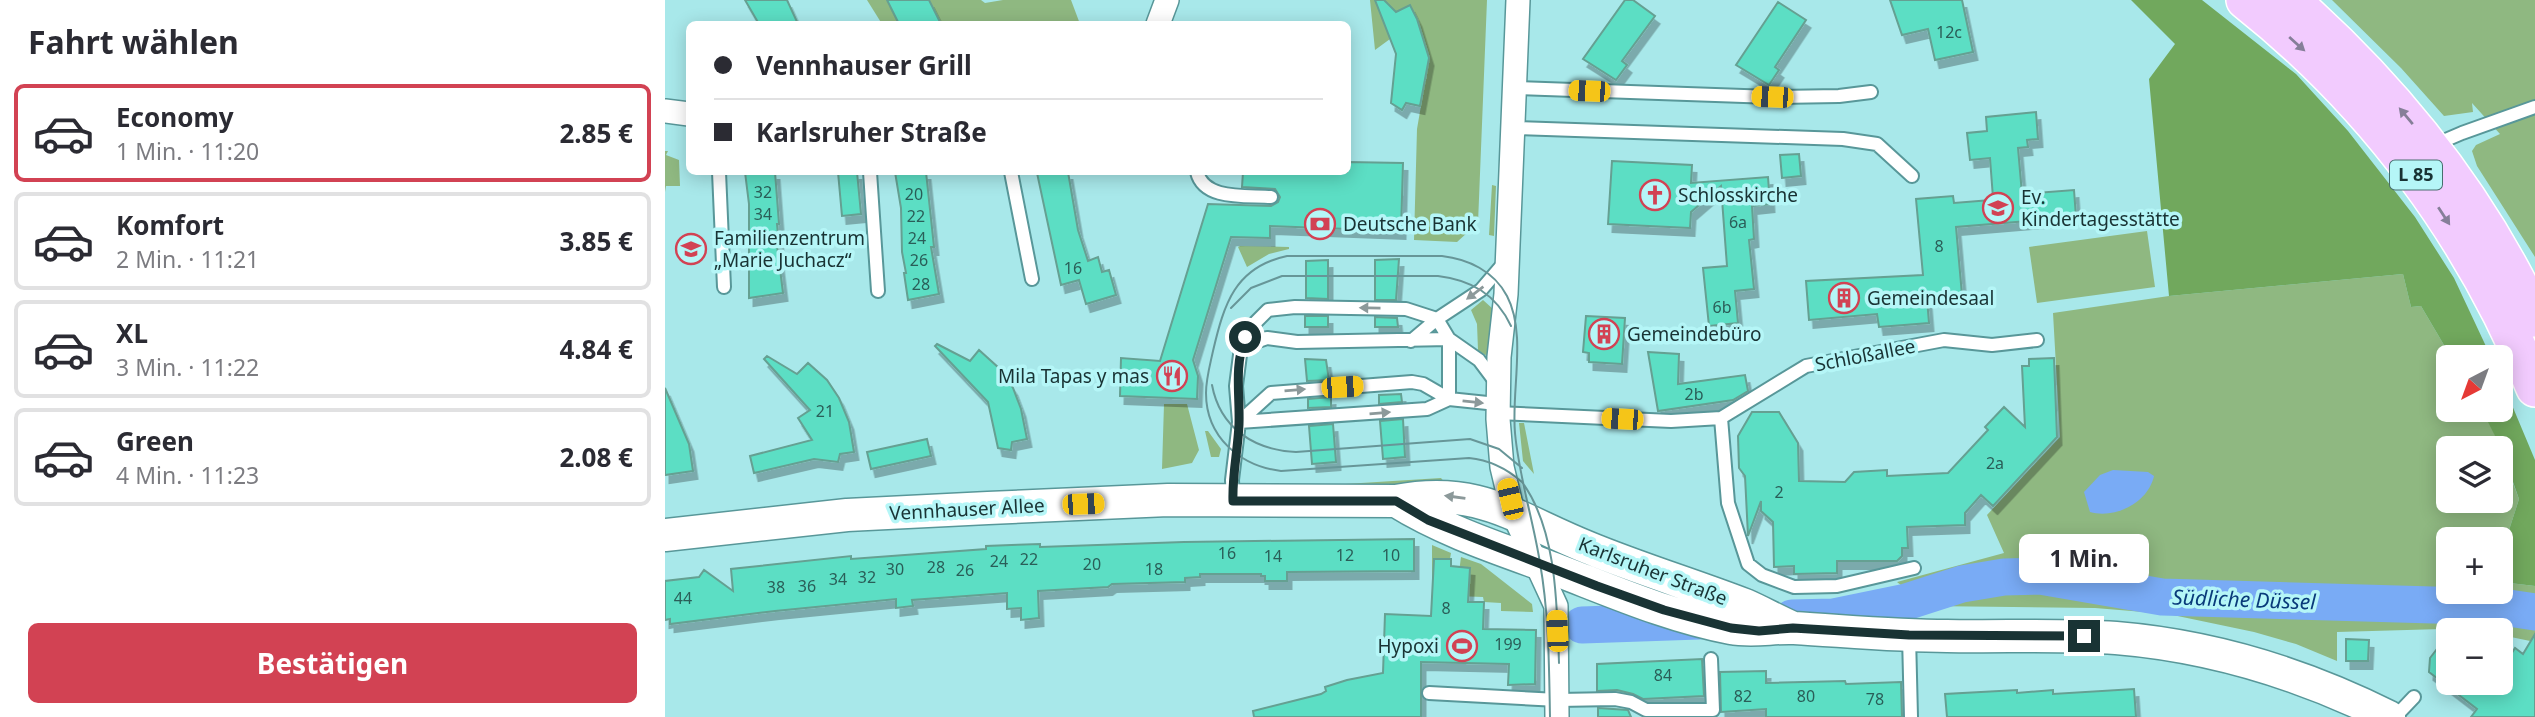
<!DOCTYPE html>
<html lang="de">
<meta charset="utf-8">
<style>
body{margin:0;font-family:"Noto Sans",sans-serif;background:#f2f2f3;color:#2b2b33;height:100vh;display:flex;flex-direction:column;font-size:26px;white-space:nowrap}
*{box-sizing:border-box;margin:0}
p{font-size:23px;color:#7c7c81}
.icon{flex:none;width:38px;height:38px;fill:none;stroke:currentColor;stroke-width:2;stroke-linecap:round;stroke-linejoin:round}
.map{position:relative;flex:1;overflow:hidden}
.drawer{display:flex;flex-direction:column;background:#fff;width:665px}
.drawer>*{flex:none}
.banner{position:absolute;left:21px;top:21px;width:665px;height:154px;border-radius:10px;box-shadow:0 4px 18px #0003;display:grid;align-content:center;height:154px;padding:0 28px;background:#fff}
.needle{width:46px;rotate:221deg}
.tools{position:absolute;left:1771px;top:345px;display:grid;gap:14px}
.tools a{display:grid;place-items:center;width:77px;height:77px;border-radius:10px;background:#fff;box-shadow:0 4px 18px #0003;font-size:35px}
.end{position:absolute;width:32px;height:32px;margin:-16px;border:9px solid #193334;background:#fff;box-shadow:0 0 0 4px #fff}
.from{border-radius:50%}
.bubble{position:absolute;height:49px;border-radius:10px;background:#fff;box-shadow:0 4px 18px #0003;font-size:23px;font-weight:700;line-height:49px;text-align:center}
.car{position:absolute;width:21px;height:42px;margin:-21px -10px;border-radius:9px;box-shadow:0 0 5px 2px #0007;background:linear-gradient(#f5c518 24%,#345 0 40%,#f5c518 0 76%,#345 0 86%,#f5c518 0)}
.banner b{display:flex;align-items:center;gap:24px;height:66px;font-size:26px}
.banner b+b{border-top:2px solid #e1e1e2}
.banner i{width:18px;height:18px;background:#2b2b33}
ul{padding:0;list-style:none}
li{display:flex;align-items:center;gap:21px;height:98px;margin:0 14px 10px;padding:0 14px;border:4px solid #e1e1e2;border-radius:10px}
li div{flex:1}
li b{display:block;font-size:26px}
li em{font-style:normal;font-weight:700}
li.current{border-color:#d24253}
li>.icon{width:63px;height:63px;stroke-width:1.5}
h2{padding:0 28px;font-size:32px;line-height:84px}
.cta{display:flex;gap:14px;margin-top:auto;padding:14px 28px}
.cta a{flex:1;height:80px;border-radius:10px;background:#d24253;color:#fff;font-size:28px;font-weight:700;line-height:80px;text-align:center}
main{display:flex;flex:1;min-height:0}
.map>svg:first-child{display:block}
.green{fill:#8fb881}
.forest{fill:#71a85d}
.water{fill:#79abf5}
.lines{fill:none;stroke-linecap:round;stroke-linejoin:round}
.river{stroke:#79abf5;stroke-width:37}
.building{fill:#5cdec4;stroke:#65a092;stroke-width:2;filter:url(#shadow)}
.lane-casing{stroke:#589799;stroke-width:16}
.street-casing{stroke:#589799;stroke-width:26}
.secondary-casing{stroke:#589799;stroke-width:35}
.primary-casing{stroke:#fff;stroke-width:40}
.lane{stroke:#fff;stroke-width:12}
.street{stroke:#fff;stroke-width:23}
.secondary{stroke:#fff;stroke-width:32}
.primary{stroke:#f2cbfe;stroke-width:37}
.tram{stroke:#679698;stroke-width:2}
.oneway{fill:#867f99}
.oneway2{fill:#8c999a}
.route{stroke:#193334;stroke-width:9}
.labels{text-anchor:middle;stroke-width:7;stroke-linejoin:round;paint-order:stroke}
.number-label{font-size:16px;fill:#2a5e58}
.shield{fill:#b5f6f7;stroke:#486e6e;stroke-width:2}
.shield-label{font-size:18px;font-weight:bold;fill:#193334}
.poi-label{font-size:19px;fill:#193334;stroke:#b5f6f7;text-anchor:start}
.street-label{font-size:19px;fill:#193334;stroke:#b5f6f7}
.water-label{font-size:21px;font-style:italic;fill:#093a7a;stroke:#b5f6f7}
</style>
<main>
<section class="drawer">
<h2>Fahrt wählen</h2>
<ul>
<li class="current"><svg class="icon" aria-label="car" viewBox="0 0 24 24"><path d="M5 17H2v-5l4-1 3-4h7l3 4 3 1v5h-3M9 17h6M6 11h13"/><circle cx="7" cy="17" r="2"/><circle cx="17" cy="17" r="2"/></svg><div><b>Economy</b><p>1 Min. · 11:20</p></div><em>2.85 €</em></li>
<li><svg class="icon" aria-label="car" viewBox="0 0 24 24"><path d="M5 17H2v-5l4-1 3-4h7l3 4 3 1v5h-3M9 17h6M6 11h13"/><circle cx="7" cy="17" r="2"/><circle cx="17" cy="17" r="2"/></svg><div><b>Komfort</b><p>2 Min. · 11:21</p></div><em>3.85 €</em></li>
<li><svg class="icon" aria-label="car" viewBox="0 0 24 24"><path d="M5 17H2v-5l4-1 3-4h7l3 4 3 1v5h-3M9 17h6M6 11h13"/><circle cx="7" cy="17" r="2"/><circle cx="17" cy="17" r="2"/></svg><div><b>XL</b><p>3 Min. · 11:22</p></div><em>4.84 €</em></li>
<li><svg class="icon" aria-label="car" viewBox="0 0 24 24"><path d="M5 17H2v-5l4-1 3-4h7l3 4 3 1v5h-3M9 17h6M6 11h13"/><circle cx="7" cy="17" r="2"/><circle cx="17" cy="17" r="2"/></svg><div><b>Green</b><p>4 Min. · 11:23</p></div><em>2.08 €</em></li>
</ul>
<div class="cta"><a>Bestätigen</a></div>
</section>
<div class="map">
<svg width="1870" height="717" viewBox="0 0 1870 717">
<defs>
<filter id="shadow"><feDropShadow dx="4.5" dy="8" stdDeviation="0" flood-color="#0004"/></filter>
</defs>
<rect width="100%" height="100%" fill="#a8e8ea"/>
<path class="green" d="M 202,0 L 222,0 L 234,24 L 217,24 Z
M 264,0 L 316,0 L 320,3 L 338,0 L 406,0 L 415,24 L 275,24 Z
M 705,0 L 822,0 L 813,223 L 792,242 L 749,240 L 752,129 L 758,94 L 756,93 L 758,81 L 761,81 C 763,64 760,46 755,29 L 752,30 L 751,17 L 745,5 L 731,12 L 725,6 L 725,39 L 710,50 Z
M 1667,0 L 1870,0 L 1870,257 L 1812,166 L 1807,151 L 1811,145 L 1835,134 L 1807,103 L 1808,112 L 1779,116 L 1736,68 Z
M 0,151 L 3,151 L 1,155 L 14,160 L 15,186 L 1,186 L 0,192 Z
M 827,185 L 831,186 L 829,236 L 824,235 Z
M 1482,231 L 1490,287 L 1372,303 L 1364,247 Z
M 575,246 L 624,247 L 624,249 L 604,254 L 582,267 L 573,247 Z
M 1738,274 L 1746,307 L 1756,306 L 1786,357 L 1783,357 L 1783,410 L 1817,410 L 1826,425 L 1835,448 L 1783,448 L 1783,500 L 1836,500 L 1836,451 L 1854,499 L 1836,555 L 1836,539 L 1783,539 L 1783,592 L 1836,592 L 1836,582 L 1870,586 L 1870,642 L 1836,635 L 1836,630 L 1777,629 L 1672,632 L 1672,661 L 1631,644 L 1589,632 L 1503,614 L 1430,608 L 1262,606 L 1232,582 L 1339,553 L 1322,515 L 1395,437 L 1388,313 L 1504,296 Z
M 818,300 L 828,309 L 822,356 L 813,350 L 812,324 L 806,310 Z
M 499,404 L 522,404 L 534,450 L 527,463 L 497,469 Z
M 854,423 L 859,423 L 869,474 L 858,461 Z
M 540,431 L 543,431 L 556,449 L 554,457 L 546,457 Z
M 776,478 L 785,489 L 616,488 Z
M 767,545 L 786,553 L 785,559 L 779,559 L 767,595 Z
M 796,557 L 816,564 L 867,604 L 868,612 L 836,611 L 836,603 L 819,602 L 818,597 L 791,596 Z"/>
<path class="forest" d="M 1466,0 L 1537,0 L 1631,74 L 1683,131 L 1750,217 L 1789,278 L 1826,357 L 1786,357 L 1756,306 L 1746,307 L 1738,274 L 1504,296 L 1484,79 L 1510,44 Z
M 1836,379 L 1870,460 L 1870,586 L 1836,582 L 1836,555 L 1854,499 L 1836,448 L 1817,410 L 1836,410 Z"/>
<path class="water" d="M 1448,470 L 1483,472 L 1489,476 C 1483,503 1450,519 1425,512 L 1419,492 L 1435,475 Z"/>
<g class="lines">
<path class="river" d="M 1127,618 L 1168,617 L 1241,602 L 1297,584 L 1339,577 L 1375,576 L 1497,597 L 1837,607 L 1870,612
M 917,625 L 1034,621"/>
</g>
<path class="building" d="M 80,0 L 122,0 L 133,24 L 94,24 Z
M 222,0 L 264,0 L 276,24 L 234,24 Z
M 710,0 L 719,0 L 731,12 L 745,5 L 752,19 L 764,58 L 755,106 L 741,103 L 737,110 L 726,103 L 731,54 Z
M 960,0 L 968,0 L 990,16 L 957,61 L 962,65 L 951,80 L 918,59 Z
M 1225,0 L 1297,0 L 1308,52 L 1270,60 L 1263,29 L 1237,35 Z
M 1113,2 L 1141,20 L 1110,67 L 1114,70 L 1104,85 L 1071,65 Z
M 1371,112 L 1373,139 L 1362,140 L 1363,147 L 1353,148 L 1357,194 L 1409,190 L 1411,217 L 1291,227 L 1297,295 L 1262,299 L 1264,323 L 1214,327 L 1212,314 L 1144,320 L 1141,281 L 1258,275 L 1251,199 L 1288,196 L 1289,203 L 1326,200 L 1328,198 L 1325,158 L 1305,160 L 1302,133 L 1322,131 L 1321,117 Z
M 1134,154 L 1136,176 L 1117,178 L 1115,155 Z
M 947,161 L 1027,165 L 1026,183 L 1103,177 L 1105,204 L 1087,206 L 1089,239 L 1084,240 L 1089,289 L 1070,291 L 1073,323 L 1044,326 L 1038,268 L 1062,266 L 1056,186 L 1026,212 L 1025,228 L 943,224 Z
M 682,162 L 738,163 L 736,231 L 605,226 L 605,238 L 566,237 L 528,360 L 533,376 L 532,399 L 455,396 L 456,358 L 495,361 L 543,204 L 606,206 L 613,202 L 615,197 L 610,189 L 577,187 L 578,172 L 682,172 Z
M 80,172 L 110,172 L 114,224 L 112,224 L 114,245 L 112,245 L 118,293 L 84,298 L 84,204 Z
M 173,172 L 192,172 L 196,214 L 177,216 Z
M 230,172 L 261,172 L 269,247 L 266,247 L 274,294 L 243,300 L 239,273 L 241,273 L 237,252 L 236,208 Z
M 383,172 L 403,172 L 413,230 L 423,261 L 433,257 L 437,272 L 444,270 L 451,295 L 421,304 L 414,280 L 396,285 L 372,173 Z
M 734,259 L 731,300 L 710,300 L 710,260 Z
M 663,260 L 663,299 L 641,298 L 641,261 Z
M 640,316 L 663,316 L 663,327 L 640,327 Z
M 921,316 L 960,318 L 957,364 L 924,362 L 924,353 L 918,352 Z
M 710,317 L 732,318 L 733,327 L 710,327 Z
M 272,344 L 305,361 L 314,350 L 335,369 L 348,388 L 356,409 L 362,439 L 347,442 L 346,450 L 333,448 L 323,402 L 270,346 Z
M 983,352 L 1014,354 L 1013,384 L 1080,375 L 1083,391 L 1068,400 L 993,411 Z
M 102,356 L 132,374 L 143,363 L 162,380 L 174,398 L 184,422 L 189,452 L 175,454 L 173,462 L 149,459 L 89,473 L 85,456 L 147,440 L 133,418 L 145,410 L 99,359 Z
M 1389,358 L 1392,437 L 1328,506 L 1316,495 L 1300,513 L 1300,525 L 1242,527 L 1243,548 L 1237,548 L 1237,556 L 1232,561 L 1172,561 L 1172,573 L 1129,574 L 1129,566 L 1109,567 L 1108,522 L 1096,511 L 1096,501 L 1083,536 L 1080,476 L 1074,468 L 1073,436 L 1087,412 L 1114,412 L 1133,443 L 1134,481 L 1180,482 L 1189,472 L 1222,470 L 1222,476 L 1283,473 L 1323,430 L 1320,427 L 1339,407 L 1360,427 L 1357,366 L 1364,366 L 1364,359 Z
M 640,359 L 661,360 L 664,380 L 642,381 Z
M 0,388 L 24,444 L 28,471 L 0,475 Z
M 736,394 L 737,402 L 714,404 L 714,395 Z
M 666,397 L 666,407 L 643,408 L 643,399 Z
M 738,419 L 740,457 L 718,459 L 715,421 Z
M 668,424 L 671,462 L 647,464 L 644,426 Z
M 262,439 L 266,456 L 206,469 L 202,452 Z
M 749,539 L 749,571 L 622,572 L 622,581 L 600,581 L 600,576 L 596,576 L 596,574 L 535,574 L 535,577 L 520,578 L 520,582 L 447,584 L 443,587 L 373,591 L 374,618 L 356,620 L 356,608 L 342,609 L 342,593 L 247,600 L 248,606 L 231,608 L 231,599 L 110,611 L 5,624 L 5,619 L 0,620 L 0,581 L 34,577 L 39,570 L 68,591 L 66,569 L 186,556 L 186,559 L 321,549 L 321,546 L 375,544 L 375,547 L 519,542 Z
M 769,559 L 786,559 L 786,566 L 805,568 L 803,602 L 819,602 L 818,629 L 871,630 L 870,684 L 843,685 L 844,664 L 756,662 L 756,717 L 589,717 L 588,711 L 656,694 L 661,691 L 660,687 L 682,680 L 718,673 L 720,614 L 766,616 Z
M 1870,634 L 1870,717 L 1806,717 L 1812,709 L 1764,672 L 1765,658 L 1772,649 L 1783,658 L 1783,682 L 1836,682 L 1836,654 L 1843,659 L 1850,648 L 1858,654 Z
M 1681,639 L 1704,640 L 1703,661 L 1681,661 Z
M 1037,659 L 1039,696 L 978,699 L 968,694 L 952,690 L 932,691 L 932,664 Z
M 1101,671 L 1101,683 L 1180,681 L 1181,684 L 1236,682 L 1237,717 L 1101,717 L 1101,709 L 1056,712 L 1055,672 Z
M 1469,689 L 1471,717 L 1282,717 L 1280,694 L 1352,690 L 1352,693 L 1388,690 L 1388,694 Z
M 933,708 L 963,710 L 966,717 L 933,717 Z"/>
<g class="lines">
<g class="lane-casing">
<path id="lane" d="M 849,88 L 1107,97 L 1174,96 L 1206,92
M 848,128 L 1178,139 L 1212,144 L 1247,176
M 1769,145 L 1797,133 L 1870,107
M 54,172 L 59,287
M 205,172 L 213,291
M 346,172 L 367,279
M 532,172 C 539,201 582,195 606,197
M 746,341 L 772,319 L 816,290 L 840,262
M 576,347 L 602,338 L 632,342 L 784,339
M 784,399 L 784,339
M 832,413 L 1006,421 L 1056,418 L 1141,366 L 1279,340 L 1327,345 L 1372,340
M 1056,418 L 1063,503 L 1083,564 L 1097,575 L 1129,587 L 1172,586 L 1249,568
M 574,422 L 606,393 L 747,382 L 758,384 L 784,399 L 832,404
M 574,422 L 762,409 L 784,399
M 568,501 L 567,480 L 574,422 L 571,386 L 576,347 L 586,327 L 603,310 L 630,307 L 741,309 L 772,319 L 784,339 L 814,360 L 832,384
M 1244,636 L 1246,717
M 764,693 L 893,700 L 950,699 L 966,702 L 981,710 L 1048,710 L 1046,659
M 1730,717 L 1749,697"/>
</g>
<g class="street-casing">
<path id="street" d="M 853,0 L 841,294 L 834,357 L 833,419 L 837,467 L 848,513 L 891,606 L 892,717
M 493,24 L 502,0
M 0,111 L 24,114"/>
</g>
<g class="secondary-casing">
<path id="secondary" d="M 731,501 C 776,529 826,546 876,564 C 938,587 1001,616 1066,628 C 1088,632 1108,627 1129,628 C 1180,631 1231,636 1282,636 C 1339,637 1395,634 1451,638 C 1548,646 1638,674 1724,717
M 0,535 L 182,515 L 323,508 L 503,500 L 731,501 C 815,485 851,519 924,548 C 975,569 1028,585 1080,605 C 1096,612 1112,621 1128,628"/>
</g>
<g class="primary-casing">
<path id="primary" d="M 1580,0 C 1709,102 1808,235 1870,388
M 1626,0 C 1728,90 1812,194 1870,318"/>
</g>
<use href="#lane" class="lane"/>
<use href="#street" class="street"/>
<use href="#secondary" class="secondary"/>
<use href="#primary" class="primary"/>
<path class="tram" d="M 566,308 L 586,288 L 617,276 L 773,276 C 806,280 831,294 846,326
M 547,385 C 555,428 589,450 631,452 L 805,439 L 834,449 L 857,468
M 885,717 C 884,666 884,614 875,563 C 868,519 854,477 850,433 C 846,391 862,334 842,296 C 829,271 803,259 777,256 L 622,256 C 570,267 559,304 548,351 C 545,365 541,379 541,393 C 541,437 575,466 616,471 L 804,458 C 825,460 841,468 857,482 C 892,530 892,605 894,663"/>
</g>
<defs><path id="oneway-solid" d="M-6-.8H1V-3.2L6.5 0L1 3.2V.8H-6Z" transform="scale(1.75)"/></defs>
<g class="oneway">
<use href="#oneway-solid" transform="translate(1632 44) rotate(42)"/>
<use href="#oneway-solid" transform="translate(1741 116) rotate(-130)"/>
<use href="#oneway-solid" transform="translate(1779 216) rotate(57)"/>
</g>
<g class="oneway2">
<use href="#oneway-solid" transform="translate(810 293) rotate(143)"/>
<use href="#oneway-solid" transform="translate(705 308) rotate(-179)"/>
<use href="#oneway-solid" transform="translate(630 390) rotate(-5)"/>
<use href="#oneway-solid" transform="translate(808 402) rotate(6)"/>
<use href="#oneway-solid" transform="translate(715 413) rotate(-5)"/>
<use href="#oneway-solid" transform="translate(790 497) rotate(-172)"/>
</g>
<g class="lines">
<path class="route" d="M 580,337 C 569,368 575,394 574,424 C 573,450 567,475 568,501 L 731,501 L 763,520 L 932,586 L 999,610 L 1066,628 L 1094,631 L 1128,628 L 1244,635 L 1419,636"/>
</g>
<defs>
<g id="church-ring" transform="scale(1.575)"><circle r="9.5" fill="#b5f6f7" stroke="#d24253" stroke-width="1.5"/><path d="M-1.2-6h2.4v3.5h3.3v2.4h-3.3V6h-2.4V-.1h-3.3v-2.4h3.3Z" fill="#d24253"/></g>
<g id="school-ring" transform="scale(1.575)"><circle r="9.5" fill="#b5f6f7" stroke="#d24253" stroke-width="1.5"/><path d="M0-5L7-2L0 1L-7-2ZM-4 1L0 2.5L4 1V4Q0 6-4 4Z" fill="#d24253"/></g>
<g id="bank-ring" transform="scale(1.575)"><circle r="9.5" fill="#b5f6f7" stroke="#d24253" stroke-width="1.5"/><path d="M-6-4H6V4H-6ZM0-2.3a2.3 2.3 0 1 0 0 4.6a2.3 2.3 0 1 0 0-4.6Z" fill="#d24253"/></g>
<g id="building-ring" transform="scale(1.575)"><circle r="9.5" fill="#b5f6f7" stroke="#d24253" stroke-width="1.5"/><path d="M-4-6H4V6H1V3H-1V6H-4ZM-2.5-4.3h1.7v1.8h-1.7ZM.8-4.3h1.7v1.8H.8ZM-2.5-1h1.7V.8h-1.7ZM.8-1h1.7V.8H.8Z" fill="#d24253"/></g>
<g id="restaurant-ring" transform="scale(1.575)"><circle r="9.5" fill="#b5f6f7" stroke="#d24253" stroke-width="1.5"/><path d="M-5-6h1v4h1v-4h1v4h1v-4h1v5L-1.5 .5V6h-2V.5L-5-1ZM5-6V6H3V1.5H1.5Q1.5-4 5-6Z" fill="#d24253"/></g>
<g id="stadium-ring" transform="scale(1.575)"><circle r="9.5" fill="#b5f6f7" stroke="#d24253" stroke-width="1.5"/><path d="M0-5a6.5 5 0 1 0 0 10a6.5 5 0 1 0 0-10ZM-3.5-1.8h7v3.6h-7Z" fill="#d24253"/></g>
</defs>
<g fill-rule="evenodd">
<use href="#church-ring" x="990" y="195"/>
<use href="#school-ring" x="1333" y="208"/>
<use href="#bank-ring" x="655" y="224"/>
<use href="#school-ring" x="26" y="249"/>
<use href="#building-ring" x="1179" y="298"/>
<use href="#building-ring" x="939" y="334"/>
<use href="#restaurant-ring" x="507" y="376"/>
<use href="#stadium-ring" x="797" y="646"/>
</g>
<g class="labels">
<g class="number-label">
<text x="1284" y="38">12c</text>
<text x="98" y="198">32</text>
<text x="249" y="200">20</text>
<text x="98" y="220">34</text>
<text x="251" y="222">22</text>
<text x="1073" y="228">6a</text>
<text x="252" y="244">24</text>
<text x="1274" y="252">8</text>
<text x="254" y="266">26</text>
<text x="408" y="274">16</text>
<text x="256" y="290">28</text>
<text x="1057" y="313">6b</text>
<text x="1029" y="400">2b</text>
<text x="160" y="417">21</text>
<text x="1330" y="469">2a</text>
<text x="1114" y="498">2</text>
<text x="562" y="559">16</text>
<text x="680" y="561">12</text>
<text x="726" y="561">10</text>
<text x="608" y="562">14</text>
<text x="364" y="565">22</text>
<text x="334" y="567">24</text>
<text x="427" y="570">20</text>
<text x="271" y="573">28</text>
<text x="230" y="575">30</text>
<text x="489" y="575">18</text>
<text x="300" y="576">26</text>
<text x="202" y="583">32</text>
<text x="173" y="585">34</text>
<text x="142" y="592">36</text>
<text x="111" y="593">38</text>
<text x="18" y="604">44</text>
<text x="781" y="614">8</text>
<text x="843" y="650">199</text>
<text x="998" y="681">84</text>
<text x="1078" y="702">82</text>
<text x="1141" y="702">80</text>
<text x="1210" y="705">78</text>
</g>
<rect class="shield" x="1725" y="160.5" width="52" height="29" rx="5"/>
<g class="shield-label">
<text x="1751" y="181">L 85</text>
</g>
<g class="poi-label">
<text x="1013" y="202">Schlosskirche</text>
<text x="1356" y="204">Ev.<tspan x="1356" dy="22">Kindertagesstätte</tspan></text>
<text x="678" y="231">Deutsche Bank</text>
<text x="49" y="245">Familienzentrum<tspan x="49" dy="22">„Marie Juchacz“</tspan></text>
<text x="1202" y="305">Gemeindesaal</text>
<text x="962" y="341">Gemeindebüro</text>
<text x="484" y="383" text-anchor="end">Mila Tapas y mas</text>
<text x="774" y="653" text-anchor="end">Hypoxi</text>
</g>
<g class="street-label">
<text transform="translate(1200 355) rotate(-11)" y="7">Schloßallee</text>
<text transform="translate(302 509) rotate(-3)" y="7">Vennhauser Allee</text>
<text transform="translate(988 571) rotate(21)" y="7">Karlsruher Straße</text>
</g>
<g class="water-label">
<text transform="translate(1579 600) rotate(2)" y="7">Südliche Düssel</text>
</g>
</g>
</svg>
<div class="tools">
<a><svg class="needle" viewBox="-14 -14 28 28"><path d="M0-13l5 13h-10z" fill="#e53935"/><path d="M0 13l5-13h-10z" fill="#7c7c81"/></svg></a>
<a><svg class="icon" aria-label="layers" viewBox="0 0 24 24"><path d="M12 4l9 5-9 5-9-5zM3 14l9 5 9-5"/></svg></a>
<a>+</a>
<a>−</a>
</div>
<i class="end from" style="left:580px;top:337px"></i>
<i class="end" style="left:1419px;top:636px"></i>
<div class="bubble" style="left:1354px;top:534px;width:130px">1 Min.</div>
<i class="car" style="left:924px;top:91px;rotate:272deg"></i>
<i class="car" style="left:1107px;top:97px;rotate:272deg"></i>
<i class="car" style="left:677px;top:387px;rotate:86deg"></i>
<i class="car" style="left:957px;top:419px;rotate:273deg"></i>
<i class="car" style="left:845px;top:499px;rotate:347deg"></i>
<i class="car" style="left:418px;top:504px;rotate:88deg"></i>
<i class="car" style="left:892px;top:631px;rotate:357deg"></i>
<div class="banner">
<b><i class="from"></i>Vennhauser Grill</b>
<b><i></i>Karlsruher Straße</b>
</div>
</div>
</main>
